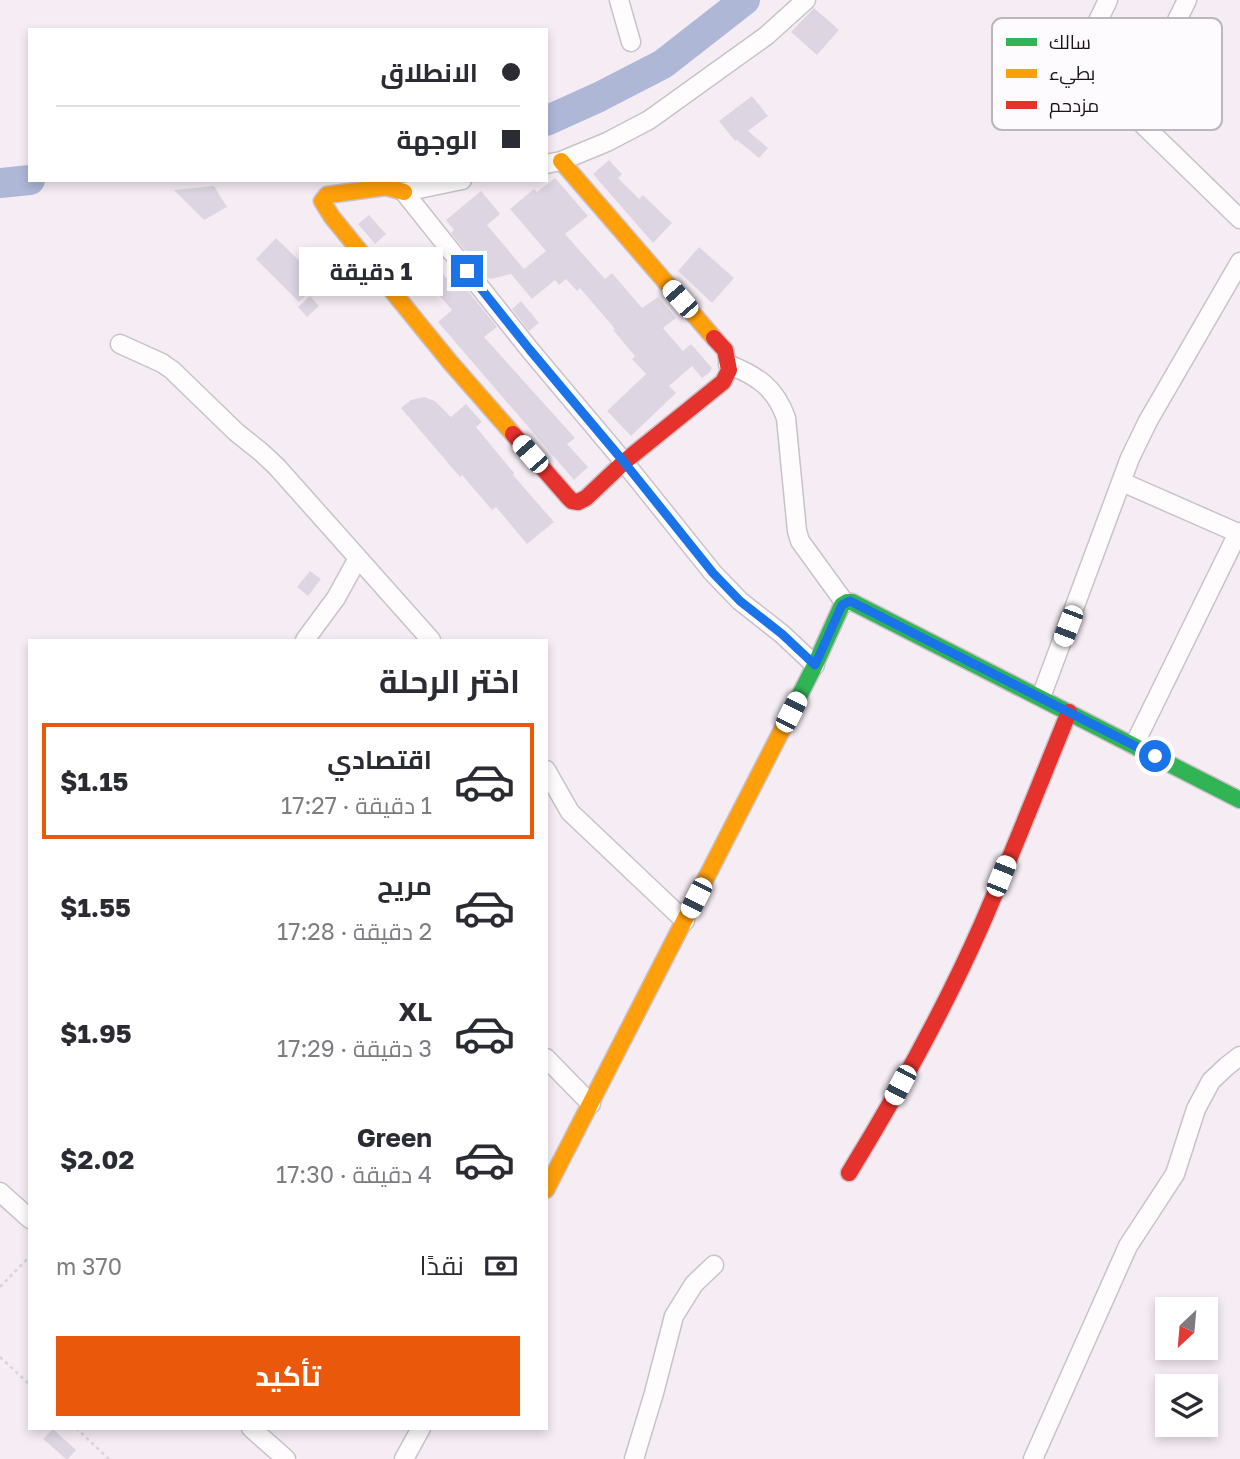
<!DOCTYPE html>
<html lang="ar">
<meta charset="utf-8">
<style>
body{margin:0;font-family:"Golos Text",Cairo,sans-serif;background:#f7f7f7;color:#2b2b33;direction:rtl;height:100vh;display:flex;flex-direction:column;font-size:26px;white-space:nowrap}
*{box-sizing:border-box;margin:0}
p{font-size:23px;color:#7c7c81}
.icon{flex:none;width:38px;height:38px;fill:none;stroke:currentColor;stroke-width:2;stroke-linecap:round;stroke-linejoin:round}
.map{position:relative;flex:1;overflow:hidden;direction:ltr}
.panel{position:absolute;left:28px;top:639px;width:520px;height:791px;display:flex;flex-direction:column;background:#fff;border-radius:0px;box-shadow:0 4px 10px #0003;direction:rtl}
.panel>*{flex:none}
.banner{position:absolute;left:28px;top:28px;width:520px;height:154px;border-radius:0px;box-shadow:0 4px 10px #0003;direction:rtl;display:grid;align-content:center;height:154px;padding:0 28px;background:#fff}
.needle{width:46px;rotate:206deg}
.fabs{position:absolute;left:1155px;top:1297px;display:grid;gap:14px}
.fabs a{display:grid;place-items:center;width:63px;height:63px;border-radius:0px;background:#fff;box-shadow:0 4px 10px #0003;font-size:35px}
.end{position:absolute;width:32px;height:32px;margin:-16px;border:9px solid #1a73e8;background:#fff;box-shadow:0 0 0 4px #fff}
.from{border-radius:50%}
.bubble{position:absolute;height:49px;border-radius:0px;background:#fff;box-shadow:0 4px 10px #0003;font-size:23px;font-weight:700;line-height:49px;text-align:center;direction:rtl}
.car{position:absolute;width:21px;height:42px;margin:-21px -10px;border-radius:9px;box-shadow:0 0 5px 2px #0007;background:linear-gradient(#fff 24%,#345 0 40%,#fff 0 76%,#345 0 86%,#fff 0)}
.banner b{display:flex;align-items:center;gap:24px;height:66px;font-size:26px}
.banner b+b{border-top:2px solid #e1e1e2}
.banner i{width:18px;height:18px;background:#2b2b33}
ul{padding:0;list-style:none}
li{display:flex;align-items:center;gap:21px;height:116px;margin:0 14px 10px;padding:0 14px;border:4px solid transparent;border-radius:0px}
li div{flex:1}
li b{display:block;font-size:26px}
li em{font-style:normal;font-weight:700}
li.selected{border-color:#ea580c}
li>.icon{width:63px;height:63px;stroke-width:1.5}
h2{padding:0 28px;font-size:32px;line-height:84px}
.pay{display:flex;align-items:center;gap:18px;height:77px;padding:0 28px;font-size:26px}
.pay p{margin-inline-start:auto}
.primary-button{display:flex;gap:14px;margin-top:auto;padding:14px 28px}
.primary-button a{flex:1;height:80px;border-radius:0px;background:#ea580c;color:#fff;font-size:28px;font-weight:700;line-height:80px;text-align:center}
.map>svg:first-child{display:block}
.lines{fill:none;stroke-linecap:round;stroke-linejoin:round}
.river{stroke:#afb7d7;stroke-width:30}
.building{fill:#ddd6e2}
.street-casing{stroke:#c9c2c8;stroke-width:21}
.fast-casing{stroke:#c9c2c8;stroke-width:19}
.slow-casing{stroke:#c9c2c8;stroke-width:19}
.jam-casing{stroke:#c9c2c8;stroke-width:19}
.path{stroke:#d7d5d7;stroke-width:2.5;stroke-dasharray:3.5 3.5;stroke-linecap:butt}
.street{stroke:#fefcfd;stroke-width:18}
.fast{stroke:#30b455;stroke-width:16}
.slow{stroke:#ff9f0a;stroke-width:16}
.jam{stroke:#e5322d;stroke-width:16}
.route{stroke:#1a73e8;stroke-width:9}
.key{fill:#fefbfe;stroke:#bab6ba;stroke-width:2}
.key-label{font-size:19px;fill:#1b151a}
</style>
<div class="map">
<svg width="1240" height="1459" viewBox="0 0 1240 1459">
<rect width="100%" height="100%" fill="#f6edf4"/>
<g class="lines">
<path class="river" d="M 546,121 L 599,97 L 663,64 L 745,0
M 0,183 L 30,180"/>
</g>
<path class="building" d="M 814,8 L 839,30 L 817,55 L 791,32 Z
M 752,96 L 768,116 L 748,131 L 768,148 L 759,158 L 737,140 L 735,141 L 719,121 Z
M 609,160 L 622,174 L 618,178 L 639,199 L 643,195 L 672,223 L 653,243 L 593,174 Z
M 555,178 L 588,216 L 565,234 L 605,279 L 612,273 L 642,308 L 658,297 L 676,318 L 663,328 L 683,351 L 691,344 L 712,368 L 710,372 L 702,378 L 692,366 L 669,386 L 676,393 L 631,436 L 607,411 L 646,374 L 632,359 L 635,356 L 613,330 L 615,329 L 580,288 L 577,291 L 566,279 L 559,285 L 555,280 L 532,299 L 511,274 L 491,279 L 487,278 L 451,233 L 454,230 L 446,220 L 481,191 L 500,214 L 487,225 L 524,269 L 546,251 L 510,209 L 534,189 L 537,192 Z
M 214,186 L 227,207 L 204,220 L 174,190 Z
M 369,215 L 386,234 L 375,244 L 358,224 Z
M 276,238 L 320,281 L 299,302 L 256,259 Z
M 699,247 L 734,278 L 712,303 L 678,271 Z
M 423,249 L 446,278 L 453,272 L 497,327 L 484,337 L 575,438 L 567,444 L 588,467 L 574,480 L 438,322 L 452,310 L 426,280 L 421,284 L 415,276 L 409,280 L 399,269 Z
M 310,296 L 319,306 L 307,317 L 298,307 Z
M 521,301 L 539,323 L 529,331 L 512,309 Z
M 424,397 L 435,401 L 451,417 L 466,404 L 482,422 L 476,427 L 514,473 L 513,475 L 554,522 L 527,544 L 496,507 L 492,510 L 462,475 L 460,477 L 401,408 L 411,400 Z
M 310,571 L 321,579 L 308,596 L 297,587 Z
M 53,1429 L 76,1450 L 68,1459 L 66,1459 L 43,1439 Z"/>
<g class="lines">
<g class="street-casing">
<path id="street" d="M 619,0 L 631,42
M 1108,0 L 1083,52 L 1083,59 L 1087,63 L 1140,91 L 1144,87 L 1187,0
M 1126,84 L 1125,102 L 1130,112 L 1240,219
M 546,164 L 561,161 L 607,142 L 649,120 L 766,36 L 806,0
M 462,180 L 404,192 L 530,350 L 624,462 L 713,573 L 740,601 L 782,634 L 815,665
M 120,344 L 162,363 L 172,370 L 236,432 L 261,452 L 277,467 L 431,640
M 728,364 C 757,376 775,387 786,418 L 797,531 L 800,541 L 845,603
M 1122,482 L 1238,533
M 305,640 L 336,598 L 358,558
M 1041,697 L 1130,458 L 1148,421 L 1240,262
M 1134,745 L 1238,533 L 1240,532
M 546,770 L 570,812 L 685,921
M 546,1058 L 591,1104
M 0,1192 L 30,1219
M 251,1428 L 286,1459
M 404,1459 L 421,1428
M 634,1459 L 654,1393 L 674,1316 L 694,1284 L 714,1265
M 1033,1459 L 1128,1246 L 1175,1174 L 1196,1109 L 1211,1081 L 1227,1066 L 1240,1056"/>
</g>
<g class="fast-casing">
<path id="fast" d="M 783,728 L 815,665 L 842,605 L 847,602 L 852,602 L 1240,800"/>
</g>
<g class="slow-casing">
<path id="slow" d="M 561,161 L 714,338
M 404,192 L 386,187 L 327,195 L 322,201 L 332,217 L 450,362 L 513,434
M 546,1190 L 783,728"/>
</g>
<g class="jam-casing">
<path id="jam" d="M 513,434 L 568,497 L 572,501 L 578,502 L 586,498 L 624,462 L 723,382 L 729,370 L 725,350 L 714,338
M 849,1173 C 898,1093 944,1010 982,924 C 1012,854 1040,783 1069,712"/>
</g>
<path class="path" d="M 0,1287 L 30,1256
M 0,1357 L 30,1385
M 76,1428 L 109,1459"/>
<use href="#street" class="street"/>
<use href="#fast" class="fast"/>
<use href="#slow" class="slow"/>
<use href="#jam" class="jam"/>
</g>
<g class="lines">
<path class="route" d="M 467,271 L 530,350 L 624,462 L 713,573 L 740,601 L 782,634 L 815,665 L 842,605 L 850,601 L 1155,756"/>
</g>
<rect x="992" y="18" width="230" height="112" rx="10" class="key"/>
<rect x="1006" y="38" width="31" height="8" fill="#30b455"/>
<rect x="1006" y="69" width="31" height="9" fill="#ff9f0a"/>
<rect x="1006" y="101" width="31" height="8" fill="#e5322d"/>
<g class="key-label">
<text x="1049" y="49">سالك</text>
<text x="1049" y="80">بطيء</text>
<text x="1049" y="112">مزدحم</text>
</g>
</svg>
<div class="fabs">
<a><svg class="needle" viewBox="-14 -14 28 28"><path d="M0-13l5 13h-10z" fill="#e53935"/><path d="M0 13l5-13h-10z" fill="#7c7c81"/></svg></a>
<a><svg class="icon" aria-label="layers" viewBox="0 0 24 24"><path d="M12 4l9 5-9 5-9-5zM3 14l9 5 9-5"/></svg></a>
</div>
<i class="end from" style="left:1155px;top:756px"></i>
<i class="end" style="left:467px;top:271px"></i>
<div class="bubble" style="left:299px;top:247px;width:144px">1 دقيقة</div>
<i class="car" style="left:680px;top:299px;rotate:319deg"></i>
<i class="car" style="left:530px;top:454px;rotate:319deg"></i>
<i class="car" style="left:1068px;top:626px;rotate:201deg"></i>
<i class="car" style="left:791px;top:712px;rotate:27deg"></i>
<i class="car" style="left:1001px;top:876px;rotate:22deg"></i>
<i class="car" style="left:696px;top:898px;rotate:207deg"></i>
<i class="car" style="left:900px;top:1085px;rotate:208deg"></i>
<div class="banner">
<b><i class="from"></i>الانطلاق</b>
<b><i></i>الوجهة</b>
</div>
<section class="panel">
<h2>اختر الرحلة</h2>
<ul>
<li class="selected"><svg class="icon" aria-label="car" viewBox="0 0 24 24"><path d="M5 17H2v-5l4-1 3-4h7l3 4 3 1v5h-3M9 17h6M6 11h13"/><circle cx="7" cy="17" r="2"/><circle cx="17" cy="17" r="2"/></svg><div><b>اقتصادي</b><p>1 دقيقة · 17:27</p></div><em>$1.15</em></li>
<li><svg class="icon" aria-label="car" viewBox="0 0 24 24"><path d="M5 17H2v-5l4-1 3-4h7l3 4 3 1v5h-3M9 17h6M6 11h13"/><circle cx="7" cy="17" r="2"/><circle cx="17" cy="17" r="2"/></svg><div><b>مريح</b><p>2 دقيقة · 17:28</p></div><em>$1.55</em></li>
<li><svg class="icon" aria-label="car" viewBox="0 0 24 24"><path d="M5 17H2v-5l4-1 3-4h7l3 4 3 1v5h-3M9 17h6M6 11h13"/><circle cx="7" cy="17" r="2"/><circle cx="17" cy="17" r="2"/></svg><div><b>XL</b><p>3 دقيقة · 17:29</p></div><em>$1.95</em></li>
<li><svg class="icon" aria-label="car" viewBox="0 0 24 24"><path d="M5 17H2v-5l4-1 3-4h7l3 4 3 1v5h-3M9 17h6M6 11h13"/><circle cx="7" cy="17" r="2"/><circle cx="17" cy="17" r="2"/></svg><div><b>Green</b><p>4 دقيقة · 17:30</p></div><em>$2.02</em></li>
</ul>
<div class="pay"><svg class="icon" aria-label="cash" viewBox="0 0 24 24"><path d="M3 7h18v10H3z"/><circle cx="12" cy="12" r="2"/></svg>نقدًا<p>370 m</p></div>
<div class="primary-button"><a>تأكيد</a></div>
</section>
</div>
